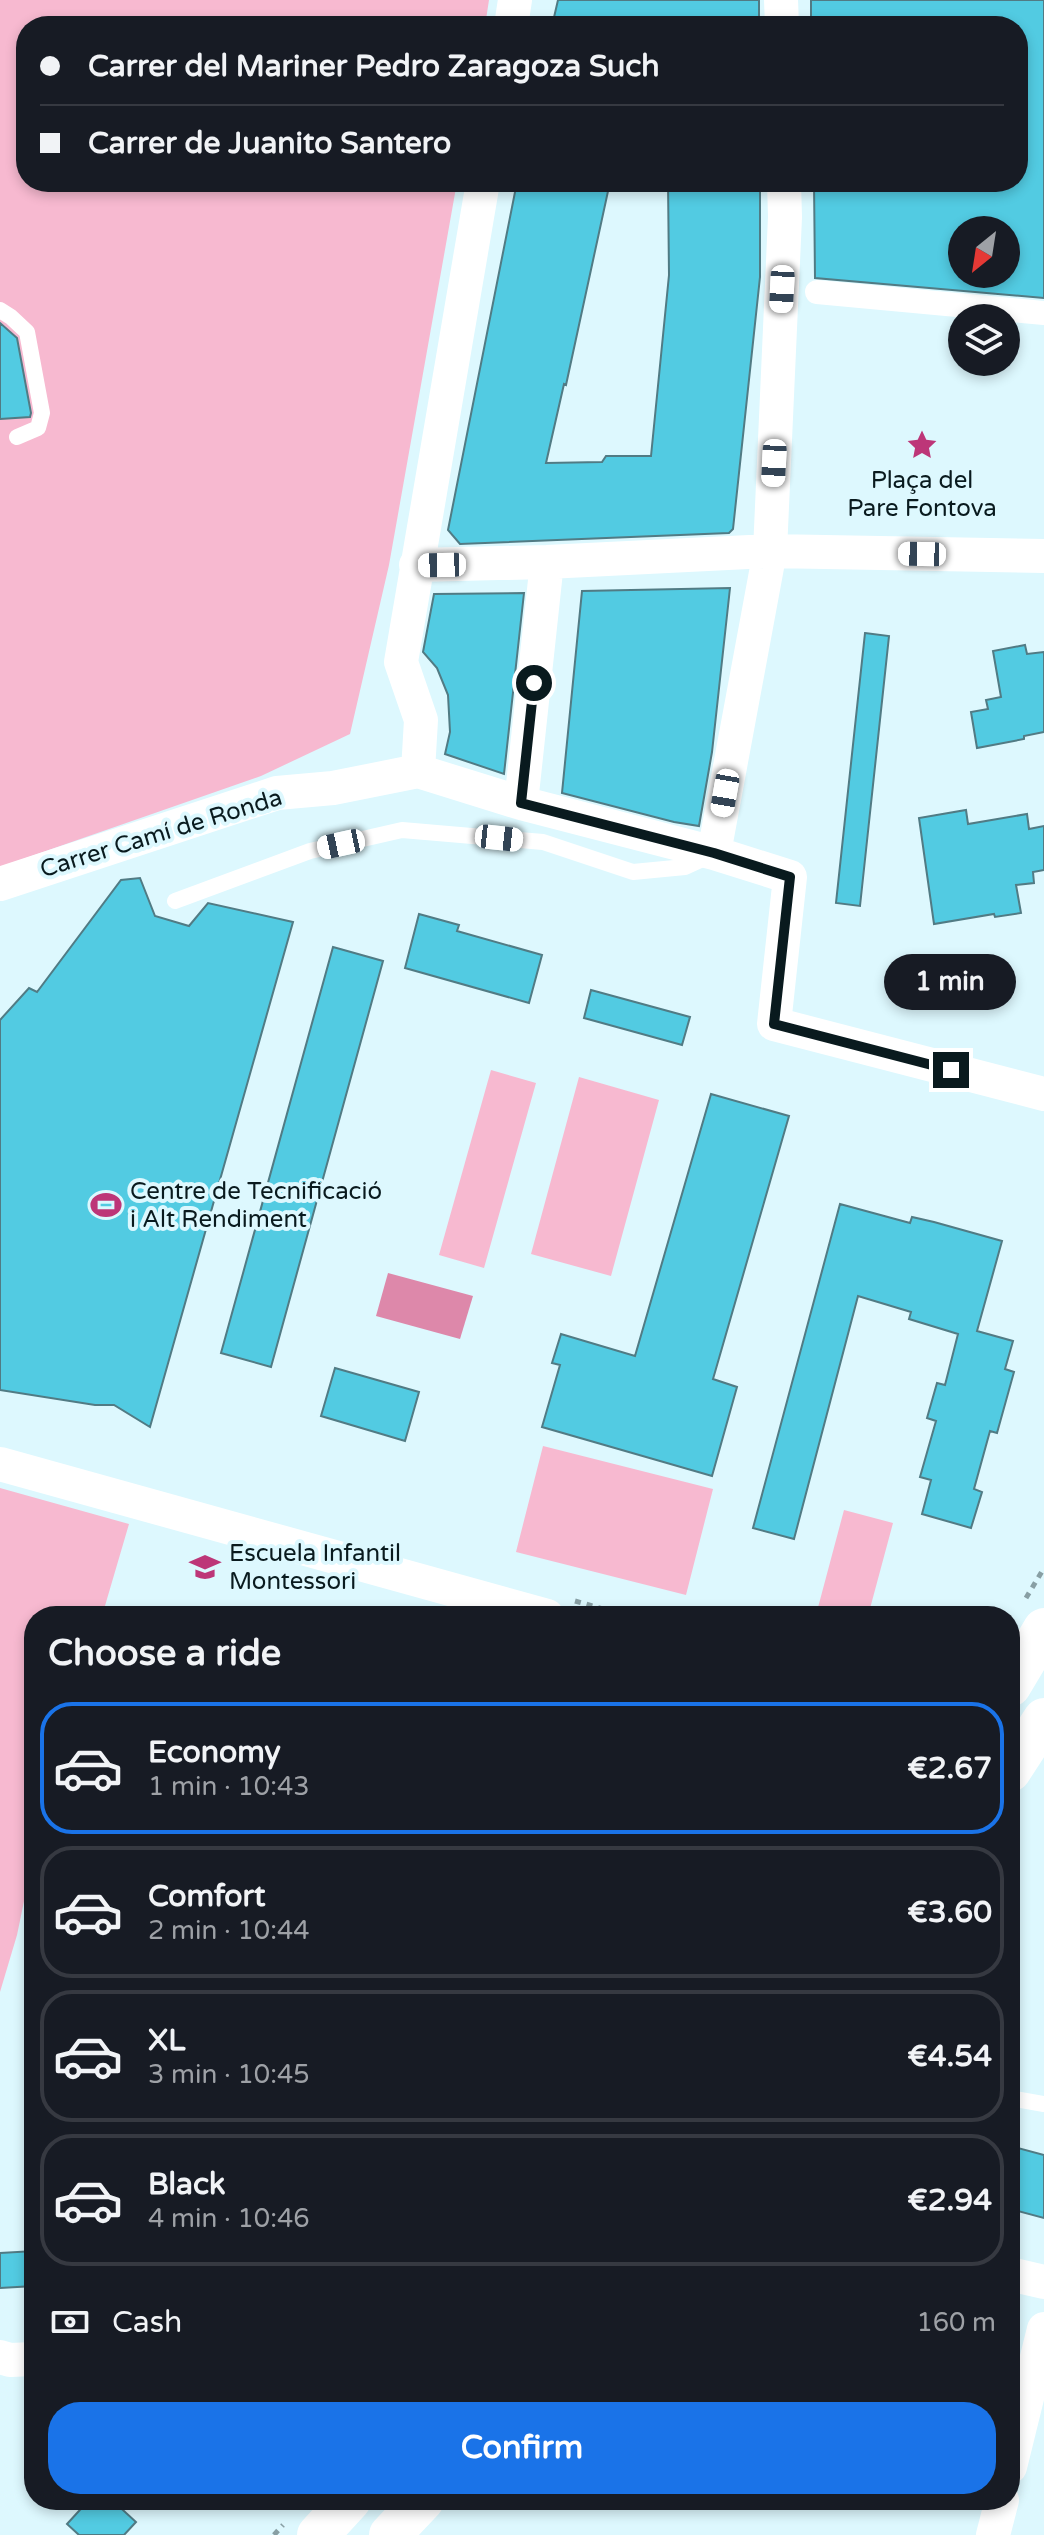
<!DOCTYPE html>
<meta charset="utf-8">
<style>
body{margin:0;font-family:"Varela Round",sans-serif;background:#20242c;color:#f1f3f6;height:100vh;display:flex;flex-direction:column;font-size:30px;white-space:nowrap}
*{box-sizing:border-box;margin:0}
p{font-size:26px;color:#9ea1a6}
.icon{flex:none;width:44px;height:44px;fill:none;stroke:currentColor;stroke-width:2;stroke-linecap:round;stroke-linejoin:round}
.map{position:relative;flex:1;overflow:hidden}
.side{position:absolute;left:24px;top:1606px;width:996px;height:904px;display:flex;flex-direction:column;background:#171b24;border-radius:32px;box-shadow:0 4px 12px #0003}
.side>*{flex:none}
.guide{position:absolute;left:16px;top:16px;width:1012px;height:176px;border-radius:32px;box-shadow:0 4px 12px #0003;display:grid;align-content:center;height:176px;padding:0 24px;background:#171b24}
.needle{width:52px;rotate:210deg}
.controls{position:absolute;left:948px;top:216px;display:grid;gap:16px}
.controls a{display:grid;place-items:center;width:72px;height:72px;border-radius:50%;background:#171b24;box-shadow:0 4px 12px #0003;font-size:40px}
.end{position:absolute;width:36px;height:36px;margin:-18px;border:10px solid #091a1e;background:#fff;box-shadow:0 0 0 4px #fff}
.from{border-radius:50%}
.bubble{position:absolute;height:56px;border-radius:28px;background:#171b24;box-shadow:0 4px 12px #0003;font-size:26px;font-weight:800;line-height:56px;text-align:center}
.car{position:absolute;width:24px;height:48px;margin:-24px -12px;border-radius:10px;box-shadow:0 0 6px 2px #0007;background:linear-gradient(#fff 24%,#345 0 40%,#fff 0 76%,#345 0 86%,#fff 0)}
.guide b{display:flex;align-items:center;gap:28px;height:76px;font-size:30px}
.guide b+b{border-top:2px solid #363941}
.guide i{width:20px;height:20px;background:#f1f3f6}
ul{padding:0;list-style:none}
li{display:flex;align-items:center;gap:24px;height:132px;margin:0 16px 12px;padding:0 8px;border:4px solid #363941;border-radius:32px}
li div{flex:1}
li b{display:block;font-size:30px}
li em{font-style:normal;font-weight:800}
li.selected{border-color:#1a73e8}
li>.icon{width:72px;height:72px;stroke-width:1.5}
h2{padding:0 24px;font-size:36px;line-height:96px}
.pay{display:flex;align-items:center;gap:20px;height:88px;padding:0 24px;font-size:30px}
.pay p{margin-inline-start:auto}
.cta{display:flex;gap:16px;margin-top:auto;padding:16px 24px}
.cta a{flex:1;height:92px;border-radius:32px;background:#1a73e8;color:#fff;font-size:32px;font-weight:800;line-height:92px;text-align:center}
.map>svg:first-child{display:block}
.green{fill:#f7b9d0}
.water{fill:#d8a}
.building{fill:#52cbe2;stroke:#517b84;stroke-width:2;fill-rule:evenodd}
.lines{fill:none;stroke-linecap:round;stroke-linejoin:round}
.path{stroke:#889fa4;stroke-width:5;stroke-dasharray:6 6;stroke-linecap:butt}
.service{stroke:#fff;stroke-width:16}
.pedestrian{stroke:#fff;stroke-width:24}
.minor{stroke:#fff;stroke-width:34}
.tertiary{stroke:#fff;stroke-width:42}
.route{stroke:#091a1e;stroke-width:10}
.labels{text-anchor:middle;stroke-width:8;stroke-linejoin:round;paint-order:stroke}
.poi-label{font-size:24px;fill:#091a1e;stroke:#ddf8fe;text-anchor:start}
.street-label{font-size:24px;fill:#091a1e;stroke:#ddf8fe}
</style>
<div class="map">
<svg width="1044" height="2535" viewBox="0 0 1044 2535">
<rect width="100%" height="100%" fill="#ddf8fe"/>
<path class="green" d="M 0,0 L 489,0 L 485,26 L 26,26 L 26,182 L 457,182 L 389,565 L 350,734 L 261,776 L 0,867 Z
M 491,1070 L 536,1083 L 484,1268 L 439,1255 Z
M 579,1077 L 659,1100 L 611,1276 L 531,1254 Z
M 543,1446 L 713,1489 L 686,1595 L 516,1552 Z
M 0,1488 L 129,1524 L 102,1616 L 34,1616 L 34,1853 L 17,1935 L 0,1992 Z
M 844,1510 L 893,1523 L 868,1616 L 816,1615 Z"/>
<path class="water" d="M 388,1273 L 473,1296 L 460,1339 L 376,1316 Z"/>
<path class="building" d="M 558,0 L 759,0 L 759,26 L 552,26 Z
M 811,0 L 1044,0 L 1044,298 L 815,278 L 814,182 L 1018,182 L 1018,26 L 811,26 ZM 962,230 L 1006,230 L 1006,274 L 962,274 Z
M 517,182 L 610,182 L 566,385 L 564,384 L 546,463 L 602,462 L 606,456 L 651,456 L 669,275 L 668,182 L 760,182 L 760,277 L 733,529 L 729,533 L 460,544 L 448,530 Z
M 0,323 L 17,338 L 31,413 L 30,417 L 0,419 Z
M 730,588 L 712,752 L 699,826 L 674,822 L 562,793 L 582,591 Z
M 524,593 L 504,774 L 445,754 L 450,732 L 448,695 L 437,668 L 423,652 L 434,594 Z
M 865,633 L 889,636 L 860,906 L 836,903 Z
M 1025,645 L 1027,654 L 1044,652 L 1044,732 L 1024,736 L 1024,739 L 977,748 L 971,712 L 988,709 L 986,700 L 1001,697 L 993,651 Z
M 966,810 L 968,824 L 1027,814 L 1029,829 L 1044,826 L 1044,870 L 1033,872 L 1034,883 L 1016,885 L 1021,913 L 995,917 L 994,914 L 934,924 L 919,818 Z
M 140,878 L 155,916 L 189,926 L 208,903 L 293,922 L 150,1427 L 114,1405 L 95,1405 L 0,1390 L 0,1020 L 29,988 L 37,992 L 121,880 Z
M 419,914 L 459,925 L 457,931 L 542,955 L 529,1003 L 405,968 Z
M 333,947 L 383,961 L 271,1367 L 221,1353 Z
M 591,990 L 690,1017 L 682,1045 L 584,1018 Z
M 711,1094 L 789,1116 L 713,1379 L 737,1387 L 712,1476 L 542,1427 L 560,1365 L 552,1363 L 561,1334 L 635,1356 Z
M 840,1204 L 910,1223 L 912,1217 L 934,1222 L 1002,1241 L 977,1331 L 1013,1341 L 1005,1369 L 1014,1372 L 997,1433 L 990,1431 L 974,1489 L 982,1492 L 971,1528 L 922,1514 L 931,1480 L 920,1477 L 936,1421 L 927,1418 L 937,1383 L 945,1385 L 958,1334 L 909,1319 L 911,1312 L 858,1296 L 794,1539 L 753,1528 Z
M 335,1368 L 419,1392 L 405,1441 L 321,1416 Z
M 1010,2146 L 1044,2155 L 1044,2218 L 1010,2209 Z
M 34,2251 L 34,2286 L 0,2288 L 0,2253 Z
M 89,2500 L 112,2500 L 136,2522 L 124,2535 L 79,2535 L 67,2524 Z"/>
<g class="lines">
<path class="path" d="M 1026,1598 L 1044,1568
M 575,1601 L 628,1616
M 274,2535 L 283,2525"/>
<path class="service" d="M 0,310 L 11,317 L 27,332 L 42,413 L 38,428 L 17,437
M 175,901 L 310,851 L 402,830 L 543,842 L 633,872 L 685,867 L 709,856
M 1010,2098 L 1044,2104"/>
<path class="pedestrian" d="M 817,292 L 1044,313"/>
<path class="minor" d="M 781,0 L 782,26
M 511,26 L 515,0
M 416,565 L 547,562 L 770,551 L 1044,556
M 418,771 L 421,720 L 401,662 L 483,182
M 521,803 L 547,562
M 714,853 L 770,551 L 785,217 L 784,182
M 0,884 L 277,793 L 333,788 L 418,771 L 521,803 L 714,853 L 790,877 L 774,1024 L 1044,1094
M 0,1464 L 547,1616
M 1010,2274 L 1044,2282
M 0,2357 L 10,2360 L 34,2359
M 1010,2467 L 1044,2329
M 993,2535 L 1002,2500"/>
<path class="tertiary" d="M 1010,1686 L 1044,1629
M 1010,1771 L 1044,1719
M 318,2535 L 350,2500
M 390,2535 L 423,2500"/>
</g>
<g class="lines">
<path class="route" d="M 534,683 L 521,803 L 714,853 L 790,877 L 774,1024 L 951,1070"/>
</g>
<defs>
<g id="sight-bare" transform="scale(2.4)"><path d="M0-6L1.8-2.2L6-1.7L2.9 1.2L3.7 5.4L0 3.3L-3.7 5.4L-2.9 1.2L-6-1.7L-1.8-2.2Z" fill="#bd3678" stroke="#ddf8fe" stroke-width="2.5" paint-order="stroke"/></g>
<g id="stadium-bare" transform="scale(2.4)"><path d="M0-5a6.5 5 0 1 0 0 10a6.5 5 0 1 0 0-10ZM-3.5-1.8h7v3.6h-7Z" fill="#bd3678" stroke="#ddf8fe" stroke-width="2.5" paint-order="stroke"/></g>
<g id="school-bare" transform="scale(2.4)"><path d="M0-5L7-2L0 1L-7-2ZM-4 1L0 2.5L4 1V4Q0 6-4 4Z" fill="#bd3678" stroke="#ddf8fe" stroke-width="2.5" paint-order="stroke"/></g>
</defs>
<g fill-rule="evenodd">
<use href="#sight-bare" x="922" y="445"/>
<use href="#stadium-bare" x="106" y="1205"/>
<use href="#school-bare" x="205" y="1567"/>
</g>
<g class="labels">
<g class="poi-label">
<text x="922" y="488" text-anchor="middle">Plaça del<tspan x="922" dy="28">Pare Fontova</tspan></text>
<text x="130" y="1199">Centre de Tecnificació<tspan x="130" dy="28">i Alt Rendiment</tspan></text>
<text x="229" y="1561">Escuela Infantil<tspan x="229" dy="28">Montessori</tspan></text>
</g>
<g class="street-label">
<text transform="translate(161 833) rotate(-17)" y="8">Carrer Camí de Ronda</text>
</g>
</g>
</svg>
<div class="controls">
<a><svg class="needle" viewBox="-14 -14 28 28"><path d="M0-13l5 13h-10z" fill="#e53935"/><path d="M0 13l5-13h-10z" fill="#9ea1a6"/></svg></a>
<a><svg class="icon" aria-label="layers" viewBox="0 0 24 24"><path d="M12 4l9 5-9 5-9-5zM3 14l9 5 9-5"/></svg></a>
</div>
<i class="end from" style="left:534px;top:683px"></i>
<i class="end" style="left:951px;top:1070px"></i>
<div class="bubble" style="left:884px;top:954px;width:132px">1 min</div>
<i class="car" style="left:782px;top:289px;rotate:183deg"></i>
<i class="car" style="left:774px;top:463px;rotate:183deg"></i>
<i class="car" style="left:922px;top:554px;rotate:271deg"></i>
<i class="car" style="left:442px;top:565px;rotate:269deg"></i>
<i class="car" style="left:725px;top:793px;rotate:190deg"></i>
<i class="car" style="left:499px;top:838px;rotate:96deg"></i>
<i class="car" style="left:341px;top:844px;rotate:258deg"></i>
<div class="guide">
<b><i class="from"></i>Carrer del Mariner Pedro Zaragoza Such</b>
<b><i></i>Carrer de Juanito Santero</b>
</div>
<section class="side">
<h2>Choose a ride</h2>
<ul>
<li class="selected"><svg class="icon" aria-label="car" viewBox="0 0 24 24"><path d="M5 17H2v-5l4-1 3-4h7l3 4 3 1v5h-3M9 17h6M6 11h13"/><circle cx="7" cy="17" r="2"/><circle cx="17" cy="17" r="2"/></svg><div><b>Economy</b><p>1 min · 10:43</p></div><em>€2.67</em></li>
<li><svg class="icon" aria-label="car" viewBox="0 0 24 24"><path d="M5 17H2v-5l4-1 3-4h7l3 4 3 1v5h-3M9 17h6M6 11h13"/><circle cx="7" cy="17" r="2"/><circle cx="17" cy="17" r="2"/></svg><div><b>Comfort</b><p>2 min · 10:44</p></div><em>€3.60</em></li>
<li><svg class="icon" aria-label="car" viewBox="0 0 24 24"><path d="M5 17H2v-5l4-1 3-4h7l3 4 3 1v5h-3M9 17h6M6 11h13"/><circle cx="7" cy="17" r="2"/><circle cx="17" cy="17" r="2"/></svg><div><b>XL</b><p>3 min · 10:45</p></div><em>€4.54</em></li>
<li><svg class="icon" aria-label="car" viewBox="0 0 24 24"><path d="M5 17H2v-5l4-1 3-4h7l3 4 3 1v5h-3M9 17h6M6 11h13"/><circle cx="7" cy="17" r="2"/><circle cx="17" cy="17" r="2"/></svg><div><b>Black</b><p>4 min · 10:46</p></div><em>€2.94</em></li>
</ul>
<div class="pay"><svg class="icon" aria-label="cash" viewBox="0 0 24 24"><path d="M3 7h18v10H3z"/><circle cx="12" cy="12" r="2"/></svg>Cash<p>160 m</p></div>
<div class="cta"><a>Confirm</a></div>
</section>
</div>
